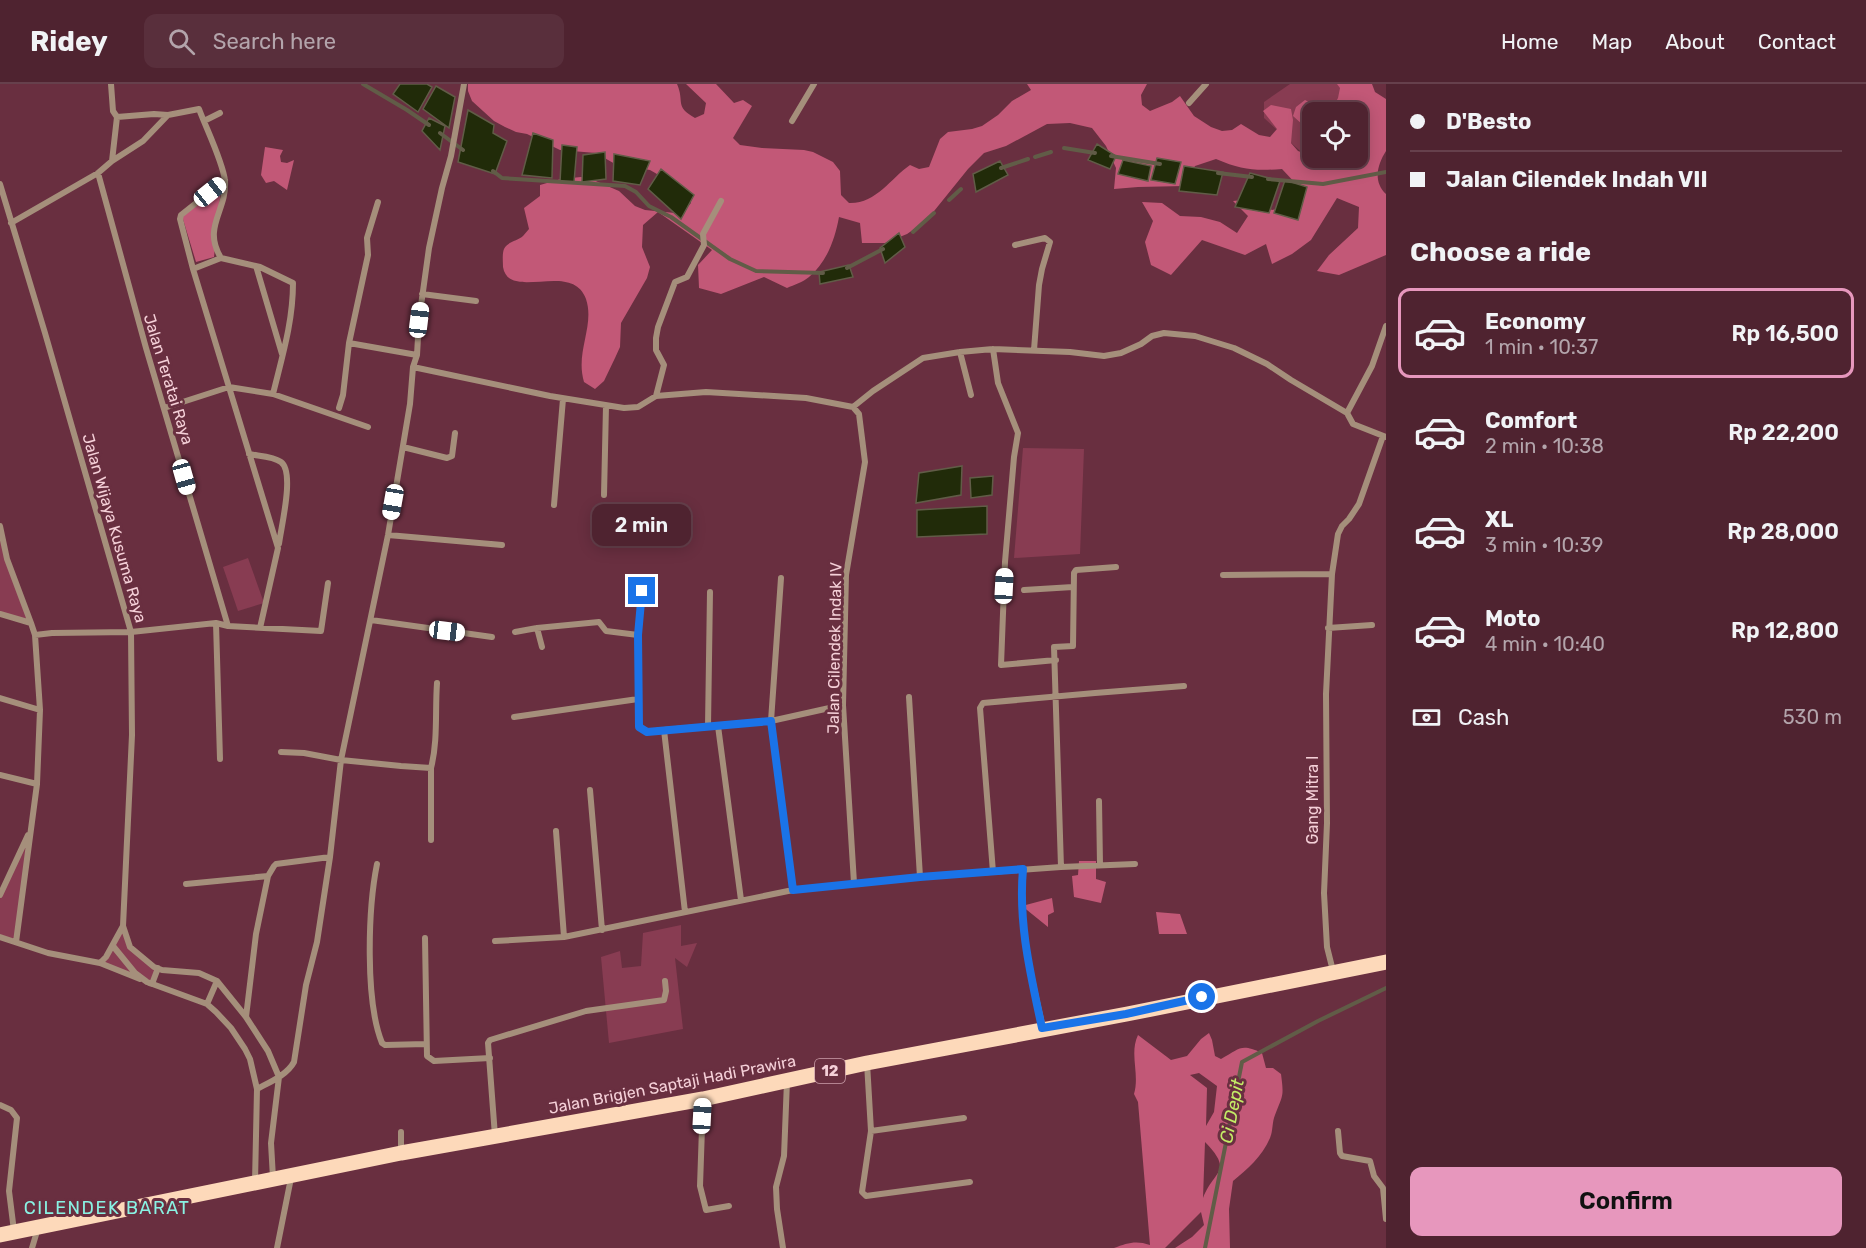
<!DOCTYPE html>
<meta charset="utf-8">
<style>
body{margin:0;font-family:Rubik,sans-serif;background:#592f3c;color:#f1f3f6;height:100vh;display:flex;flex-direction:column;font-size:22px;white-space:nowrap}
*{box-sizing:border-box;margin:0}
p{font-size:20px;color:#b3a4ab}
.icon{flex:none;width:33px;height:33px;fill:none;stroke:currentColor;stroke-width:2;stroke-linecap:round;stroke-linejoin:round}
.map{position:relative;flex:1;overflow:hidden}
.side{display:flex;flex-direction:column;background:#4f2330;width:480px}
.side>*{flex:none}
.hud{display:grid;align-content:center;height:132px;padding:0 24px;background:#4f2330}
.buttons{position:absolute;left:1302px;top:18px;display:grid;gap:12px}
.buttons a{display:grid;place-items:center;width:66px;height:66px;border-radius:12px;background:#4f2330;box-shadow:0 3px 15px #0003,0 0 0 2px #66404c;font-size:30px}
.end{position:absolute;width:27px;height:27px;margin:-14px;border:8px solid #1a73e8;background:#fff;box-shadow:0 0 0 3px #fff}
.from{border-radius:50%}
.bubble{position:absolute;height:42px;border-radius:12px;background:#4f2330;box-shadow:0 3px 15px #0003,0 0 0 2px #66404c;font-size:20px;font-weight:600;line-height:42px;text-align:center}
.car{position:absolute;width:18px;height:36px;margin:-18px -9px;border-radius:8px;box-shadow:0 0 4px 2px #0007;background:linear-gradient(#fff 24%,#345 0 40%,#fff 0 76%,#345 0 86%,#fff 0)}
.hud b{display:flex;align-items:center;gap:21px;height:57px;font-size:22px}
.hud b+b{border-top:2px solid #66404c}
.hud i{width:15px;height:15px;background:#f1f3f6}
ul{padding:0;list-style:none}
li{display:flex;align-items:center;gap:18px;height:90px;margin:0 12px 9px;padding:0 12px;border:3px solid transparent;border-radius:12px}
li div{flex:1}
li b{display:block;font-size:22px}
li em{font-style:normal;font-weight:600}
li.on{border-color:#e797bd}
li>.icon{width:54px;height:54px;stroke-width:1.5}
h2{padding:0 24px;font-size:27px;line-height:72px}
.pay{display:flex;align-items:center;gap:15px;height:66px;padding:0 24px;font-size:22px}
.pay p{margin-inline-start:auto}
.action{display:flex;gap:12px;margin-top:auto;padding:12px 24px}
.action a{flex:1;height:69px;border-radius:12px;background:#e797bd;color:#111;font-size:24px;font-weight:600;line-height:69px;text-align:center}
header{display:flex;align-items:center;gap:36px;box-sizing:border-box;height:84px;padding:0 30px;background:#4f2330;border-bottom:2px solid #66404c}
header strong{font-size:28px}
nav{display:flex;gap:33px;margin-inline-start:auto;font-size:21px}
.search{width:420px;height:54px;background:#592f3c;display:flex;align-items:center;gap:15px;box-sizing:border-box;padding:0 21px;border-radius:12px;color:#b3a4ab;font-size:22px}
main{display:flex;flex:1;min-height:0}
.map>svg:first-child{display:block}
.green{fill:#883c52}
.forest{fill:#c25877;fill-rule:evenodd}
.water{fill:#212b09;stroke:#615c47;stroke-width:1.5}
.lines{fill:none;stroke-linecap:round;stroke-linejoin:round}
.stream{stroke:#615c47;stroke-width:4}
.street{stroke:#a58f7b;stroke-width:6}
.primary{stroke:#fdd9ba;stroke-width:15}
.route{stroke:#1a73e8;stroke-width:8}
.labels{text-anchor:middle;stroke-width:6;stroke-linejoin:round;paint-order:stroke}
.shield{fill:#692f40;stroke:#cba0aa;stroke-width:1.5}
.shield-label{font-size:15px;font-weight:bold;fill:#f5d0d8}
.street-label{font-size:16px;fill:#f5d0d8;stroke:#692f40}
.water-label{font-size:18px;font-style:italic;fill:#c4ed66;stroke:#692f40}
.neighbourhood-label{font-size:18px;letter-spacing:1.5px;fill:#89f2e3;stroke:#692f40}
</style>
<header>
<strong>Ridey</strong>
<div class="search"><svg class="icon" aria-label="search" viewBox="0 0 24 24"><circle cx="10" cy="10" r="6"/><path d="M15 15l6 6"/></svg>Search here</div>
<nav><a>Home</a><a>Map</a><a>About</a><a>Contact</a></nav>
</header>
<main>
<div class="map">
<svg width="1386" height="1164" viewBox="0 0 1386 1164">
<rect width="100%" height="100%" fill="#692f40"/>
<path class="green" d="M 1290,0 L 1352,0 L 1358,28 L 1312,28 L 1312,74 L 1310,76 L 1264,34 L 1264,18 Z
M 1023,364 L 1084,365 L 1080,470 L 1014,474 Z
M 0,442 L 7,475 L 31,539 L 0,530 Z
M 248,474 L 264,519 L 238,527 L 223,483 Z
M 32,744 L 16,858 L 0,853 L 0,811 Z
M 681,841 L 681,862 L 697,859 L 687,883 L 675,874 L 683,945 L 609,959 L 601,873 L 620,867 L 622,884 L 641,882 L 643,849 Z
M 123,842 L 130,863 L 158,884 L 152,900 L 100,879 Z"/>
<path class="forest" d="M 468,0 L 677,0 C 685,18 674,22 695,34 L 704,30 L 706,19 L 686,0 L 716,0 L 734,19 L 743,16 L 752,22 L 733,54 L 740,61 L 762,64 L 804,66 L 813,68 L 833,78 L 840,87 L 841,111 L 849,119 C 876,120 890,95 910,81 L 919,85 L 929,83 L 940,55 L 948,48 L 972,45 L 982,42 L 998,31 L 1012,17 L 1031,6 L 1027,0 L 1147,0 L 1141,11 L 1142,21 L 1150,27 L 1172,18 L 1180,12 L 1194,32 L 1211,43 L 1222,47 L 1232,46 L 1241,40 L 1259,51 L 1270,53 L 1277,45 L 1263,27 L 1271,21 L 1291,25 L 1293,36 L 1291,59 L 1298,67 L 1312,72 L 1312,74 L 1358,74 L 1358,28 L 1312,28 L 1312,43 L 1303,41 L 1293,32 L 1296,23 L 1305,16 L 1315,21 L 1323,28 L 1332,25 L 1338,14 L 1340,4 L 1337,0 L 1372,0 L 1375,8 L 1386,15 L 1386,67 C 1377,81 1373,98 1386,110 L 1386,171 L 1339,191 L 1317,187 L 1329,171 L 1358,144 L 1359,123 L 1337,114 L 1311,156 L 1292,170 L 1272,180 L 1266,160 L 1245,171 L 1202,156 L 1171,191 L 1151,181 L 1145,158 L 1153,137 L 1142,118 L 1162,119 L 1180,132 L 1201,133 L 1220,138 L 1237,149 L 1248,132 L 1233,117 L 1253,115 L 1272,126 L 1291,122 L 1297,101 L 1282,85 C 1255,87 1242,86 1216,75 L 1195,82 L 1184,102 L 1138,103 L 1114,105 L 1116,84 L 1106,62 L 1092,44 L 1070,39 L 1047,40 L 1006,62 L 984,69 L 968,85 L 926,137 L 907,150 L 885,159 L 862,159 L 860,139 L 839,133 C 835,155 827,178 809,193 C 803,198 794,201 787,204 L 764,193 L 721,210 L 699,204 L 698,181 L 712,166 L 658,128 L 643,141 L 642,163 L 650,183 L 647,194 L 621,239 L 620,263 L 615,274 L 604,297 L 595,305 L 584,298 C 575,268 595,242 586,215 C 572,176 509,218 503,183 C 503,178 502,170 504,165 C 508,157 518,157 523,152 C 525,150 527,147 529,145 L 524,124 L 540,112 L 540,101 L 561,95 L 581,93 L 591,95 L 619,107 L 635,122 L 645,126 L 675,129 L 684,127 L 691,119 L 690,109 L 650,86 L 615,80 L 596,69 L 560,66 L 527,50 L 516,48 L 505,43 L 494,37 L 472,17 L 468,7 Z
M 265,63 L 283,66 L 280,72 L 281,78 L 287,79 L 294,76 L 287,106 L 274,97 L 266,99 L 261,91 Z
M 221,104 L 214,173 L 196,178 L 182,132 Z
M 1079,777 L 1096,777 L 1096,795 L 1106,798 L 1101,819 L 1074,813 L 1072,792 L 1078,791 Z
M 1052,814 L 1054,828 L 1048,831 L 1048,843 L 1022,822 Z
M 1156,828 L 1180,830 L 1187,850 L 1159,850 Z
M 1209,949 L 1212,956 L 1215,972 L 1221,975 C 1240,965 1240,959 1262,969 L 1266,984 L 1273,984 L 1281,990 C 1284,1013 1283,1010 1275,1031 C 1272,1038 1273,1047 1270,1054 C 1262,1073 1247,1085 1233,1097 L 1229,1125 L 1230,1164 L 1175,1164 L 1192,1153 L 1204,1141 L 1201,1128 L 1165,1164 L 1114,1164 C 1127,1159 1136,1156 1150,1161 L 1138,1018 L 1134,1010 C 1140,990 1129,970 1138,951 L 1171,976 L 1187,972 L 1201,955 ZM 1199,989 L 1217,1002 L 1214,1028 L 1206,1042 L 1207,1004 L 1190,991 ZM 1205,1058 C 1234,1088 1214,1086 1203,1114 Z"/>
<path class="water" d="M 400,0 L 427,0 L 432,3 L 418,28 L 393,10 Z
M 436,2 L 455,13 L 449,44 L 423,25 Z
M 468,26 L 494,41 L 493,49 L 507,57 L 495,90 L 458,78 Z
M 429,34 L 445,42 L 440,66 L 422,47 Z
M 533,49 L 553,56 L 552,94 L 522,91 Z
M 1097,60 L 1116,72 L 1110,85 L 1088,76 Z
M 562,61 L 577,63 L 574,98 L 560,98 Z
M 605,68 L 606,95 L 582,98 L 583,71 Z
M 614,70 L 650,77 L 640,101 L 613,97 Z
M 1157,74 L 1181,78 L 1175,100 L 1151,96 Z
M 1123,76 L 1151,82 L 1148,97 L 1118,90 Z
M 1000,77 L 1008,91 L 976,108 L 973,90 Z
M 1184,82 L 1223,88 L 1217,111 L 1179,107 Z
M 661,85 L 694,111 L 681,135 L 648,105 Z
M 1250,89 L 1280,97 L 1269,129 L 1235,123 Z
M 1285,96 L 1307,103 L 1298,136 L 1274,129 Z
M 899,149 L 905,163 L 885,179 L 880,164 Z
M 849,181 L 853,193 L 820,200 L 819,188 Z
M 962,382 L 961,411 L 916,419 L 919,389 Z
M 993,392 L 992,411 L 971,414 L 970,394 Z
M 987,422 L 987,450 L 917,453 L 917,426 Z"/>
<g class="lines">
<path class="stream" d="M 363,0 L 407,26 L 429,41
M 440,49 L 463,66
M 1064,64 L 1095,69
M 1111,72 L 1160,80
M 1035,73 L 1051,68
M 1001,84 L 1028,75
M 493,87 L 502,94 L 625,102 L 636,108 L 649,122 L 671,133 L 730,175 L 756,187 L 823,189
M 1218,89 L 1252,93
M 1268,95 L 1323,100 L 1386,88
M 949,116 L 961,105
M 913,148 L 934,129
M 847,184 L 883,165
M 1205,1164 L 1242,978 L 1318,937 L 1386,904"/>
<path class="street" d="M 111,0 L 113,27 L 117,33 L 112,77
M 1189,19 L 1206,0
M 117,33 L 154,30 L 168,31
M 204,37 L 220,29
M 792,37 L 814,0
M 98,89 L 146,264 L 228,542
M 0,100 L 45,249 L 131,548 L 132,651 L 123,842 L 106,873 L 100,879
M 11,139 L 98,89 L 112,77 L 143,57 L 168,31 L 199,25 C 206,44 223,78 225,97 C 227,127 202,143 221,174 L 260,183 L 293,199 C 293,238 282,273 273,310 L 229,303 L 164,324
M 1015,161 L 1045,154 L 1050,158 L 1042,185 L 1039,201 L 1034,266
M 221,174 L 193,185 L 180,135 L 181,131 L 225,96
M 256,182 L 282,270
M 193,185 L 278,464 L 260,544
M 422,210 L 476,217
M 349,259 L 417,271
M 993,265 L 998,299 L 1018,349 L 1014,373 L 1005,478 L 1001,581 L 1056,576
M 960,268 L 971,311
M 413,283 L 550,312 L 624,324 L 638,323 L 656,312 L 706,308 L 806,314 L 853,323 L 859,330 L 865,378 L 846,491 L 843,621 L 854,799
M 273,310 L 368,343
M 656,312 L 664,281 L 656,266 L 656,254 L 658,243 L 675,198 L 687,193 L 704,161 L 703,150 L 721,117
M 853,323 L 873,307 L 923,274 L 960,268 L 993,265 L 1070,268 L 1104,272 L 1121,269 L 1141,260 L 1152,252 L 1164,249 L 1195,252 L 1234,264 L 1267,280 L 1291,296 L 1347,329 L 1353,340 L 1386,353
M 339,324 L 343,311 L 349,259 L 368,171 L 367,154 L 378,118
M 1347,329 L 1372,282 L 1386,242
M 403,363 L 447,374 L 452,372 L 455,349
M 249,370 C 258,372 273,372 281,378 C 295,388 281,443 279,460
M 604,411 L 606,322
M 554,421 L 563,315
M 0,442 L 7,475 L 31,539
M 388,451 L 502,461 L 491,460
M 1223,491 L 1332,490
M 781,494 L 771,637 L 793,806
M 1024,506 L 1073,503
M 642,507 L 638,551 L 639,643 L 647,648 L 664,646 L 685,828
M 0,530 L 31,539 L 35,551 L 40,626 L 37,700 L 16,858
M 371,536 L 492,553
M 216,539 L 220,675
M 537,544 L 542,563
M 1328,544 L 1372,541
M 515,548 L 537,544 L 599,538 L 606,547 L 638,551
M 35,551 L 52,549 L 131,548 L 216,539 L 228,542 L 321,547 L 328,499
M 909,613 L 920,793
M 0,614 L 40,626
M 514,633 L 638,615
M 708,642 L 710,508
M 718,642 L 741,816
M 664,646 L 771,637 L 843,621
M 281,668 L 304,669 L 341,676 L 401,682 L 431,684 L 431,756
M 431,684 C 438,657 435,627 437,599
M 0,691 L 37,700
M 590,706 L 602,846
M 1099,717 L 1100,781
M 556,747 L 564,853
M 377,780 C 368,825 365,917 382,959 L 385,961 L 426,960
M 1061,783 L 1054,563 L 1073,562 L 1074,489 L 1076,486 L 1116,483
M 1023,785 C 1018,840 1031,892 1043,944
M 993,788 L 980,624 L 983,619 L 1095,609 L 1184,602
M 186,800 L 268,792
M 0,811 L 28,751
M 123,842 L 130,863 L 154,883 L 162,886 L 199,889 L 217,897 L 246,933 L 268,967 L 279,993 L 271,1059 L 273,1094
M 0,853 L 48,869 L 100,879 L 140,895
M 425,854 L 427,972 L 434,977 L 490,974
M 495,857 L 564,853 L 793,806 L 920,793 L 1061,783 L 1135,780
M 113,862 L 135,889 L 147,898 L 207,920 L 216,928 L 231,944 L 245,965 L 250,975 L 257,1005 L 255,1098
M 1333,887 L 1327,863 L 1324,809 L 1327,739 L 1326,610 L 1332,490 L 1338,450 L 1342,442 L 1349,435 L 1359,420 L 1383,352
M 149,899 L 152,900 L 158,884
M 207,920 L 217,897
M 246,933 L 256,850 L 268,792 L 274,782 L 276,780 L 330,773
M 867,979 L 871,1047 L 862,1108 L 866,1112 L 970,1098
M 257,1005 C 270,998 287,991 294,978 L 306,901 L 317,858 L 330,773 L 341,676 L 388,451 L 410,320 L 413,283 L 417,271 L 419,236 L 429,164 L 442,104 L 451,72 L 464,0
M 703,1015 L 700,1102 L 706,1126 L 729,1122
M 0,1021 L 11,1026 L 17,1034 L 9,1107 L 14,1147
M 871,1047 L 964,1034
M 1338,1047 L 1340,1069 L 1342,1072 L 1370,1077 L 1374,1092 L 1383,1104 L 1386,1135
M 401,1048 L 401,1068
M 495,1052 L 488,959 L 490,956 L 586,927 L 664,916 L 666,907 L 665,897
M 32,1164 L 38,1144
M 277,1164 L 291,1094
M 783,1164 L 777,1125 L 776,1103 L 784,1072 L 787,997"/>
<path class="primary" d="M 0,1151 L 401,1069 L 703,1015 L 867,979 L 1127,930 L 1386,878"/>
</g>
<g class="lines">
<path class="route" d="M 642,507 L 638,551 L 639,643 L 647,648 L 771,637 L 793,806 L 920,793 L 1023,785 C 1018,840 1031,892 1042,944 L 1126,930 L 1202,913"/>
</g>
<g class="labels">
<rect class="shield" x="815" y="975" width="30" height="24" rx="4.5"/>
<g class="shield-label">
<text x="830" y="992">12</text>
</g>
<g class="street-label">
<text transform="translate(169 295) rotate(73)" y="6">Jalan Teratai Raya</text>
<text transform="translate(115 444) rotate(74)" y="6">Jalan Wijaya Kusuma Raya</text>
<text transform="translate(834 564) rotate(-89)" y="6">Jalan Cilendek Indak IV</text>
<text transform="translate(1312 716) rotate(-90)" y="6">Gang Mitra I</text>
<text transform="translate(672 1000) rotate(-11)" y="6">Jalan Brigjen Saptaji Hadi Prawira</text>
</g>
<g class="water-label">
<text transform="translate(1232 1027) rotate(-79)" y="6">Ci Depit</text>
</g>
<g class="neighbourhood-label">
<text x="107" y="1130">CILENDEK BARAT</text>
</g>
</g>
</svg>
<div class="buttons">
<a><svg class="icon" aria-label="locate" viewBox="0 0 24 24"><circle cx="12" cy="12" r="6"/><path d="M12 2v4M12 18v4M2 12h4M18 12h4"/></svg></a>
</div>
<i class="end from" style="left:1202px;top:913px"></i>
<i class="end" style="left:642px;top:507px"></i>
<div class="bubble" style="left:592px;top:420px;width:99px">2 min</div>
<i class="car" style="left:210px;top:108px;rotate:51deg"></i>
<i class="car" style="left:419px;top:236px;rotate:7deg"></i>
<i class="car" style="left:184px;top:393px;rotate:164deg"></i>
<i class="car" style="left:393px;top:418px;rotate:190deg"></i>
<i class="car" style="left:1004px;top:502px;rotate:3deg"></i>
<i class="car" style="left:447px;top:547px;rotate:97deg"></i>
<i class="car" style="left:702px;top:1032px;rotate:3deg"></i>
</div>
<section class="side">
<div class="hud">
<b><i class="from"></i>D'Besto</b>
<b><i></i>Jalan Cilendek Indah VII</b>
</div>
<h2>Choose a ride</h2>
<ul>
<li class="on"><svg class="icon" aria-label="car" viewBox="0 0 24 24"><path d="M5 17H2v-5l4-1 3-4h7l3 4 3 1v5h-3M9 17h6M6 11h13"/><circle cx="7" cy="17" r="2"/><circle cx="17" cy="17" r="2"/></svg><div><b>Economy</b><p>1 min · 10:37</p></div><em>Rp 16,500</em></li>
<li><svg class="icon" aria-label="car" viewBox="0 0 24 24"><path d="M5 17H2v-5l4-1 3-4h7l3 4 3 1v5h-3M9 17h6M6 11h13"/><circle cx="7" cy="17" r="2"/><circle cx="17" cy="17" r="2"/></svg><div><b>Comfort</b><p>2 min · 10:38</p></div><em>Rp 22,200</em></li>
<li><svg class="icon" aria-label="car" viewBox="0 0 24 24"><path d="M5 17H2v-5l4-1 3-4h7l3 4 3 1v5h-3M9 17h6M6 11h13"/><circle cx="7" cy="17" r="2"/><circle cx="17" cy="17" r="2"/></svg><div><b>XL</b><p>3 min · 10:39</p></div><em>Rp 28,000</em></li>
<li><svg class="icon" aria-label="car" viewBox="0 0 24 24"><path d="M5 17H2v-5l4-1 3-4h7l3 4 3 1v5h-3M9 17h6M6 11h13"/><circle cx="7" cy="17" r="2"/><circle cx="17" cy="17" r="2"/></svg><div><b>Moto</b><p>4 min · 10:40</p></div><em>Rp 12,800</em></li>
</ul>
<div class="pay"><svg class="icon" aria-label="cash" viewBox="0 0 24 24"><path d="M3 7h18v10H3z"/><circle cx="12" cy="12" r="2"/></svg>Cash<p>530 m</p></div>
<div class="action"><a>Confirm</a></div>
</section>
</main>
